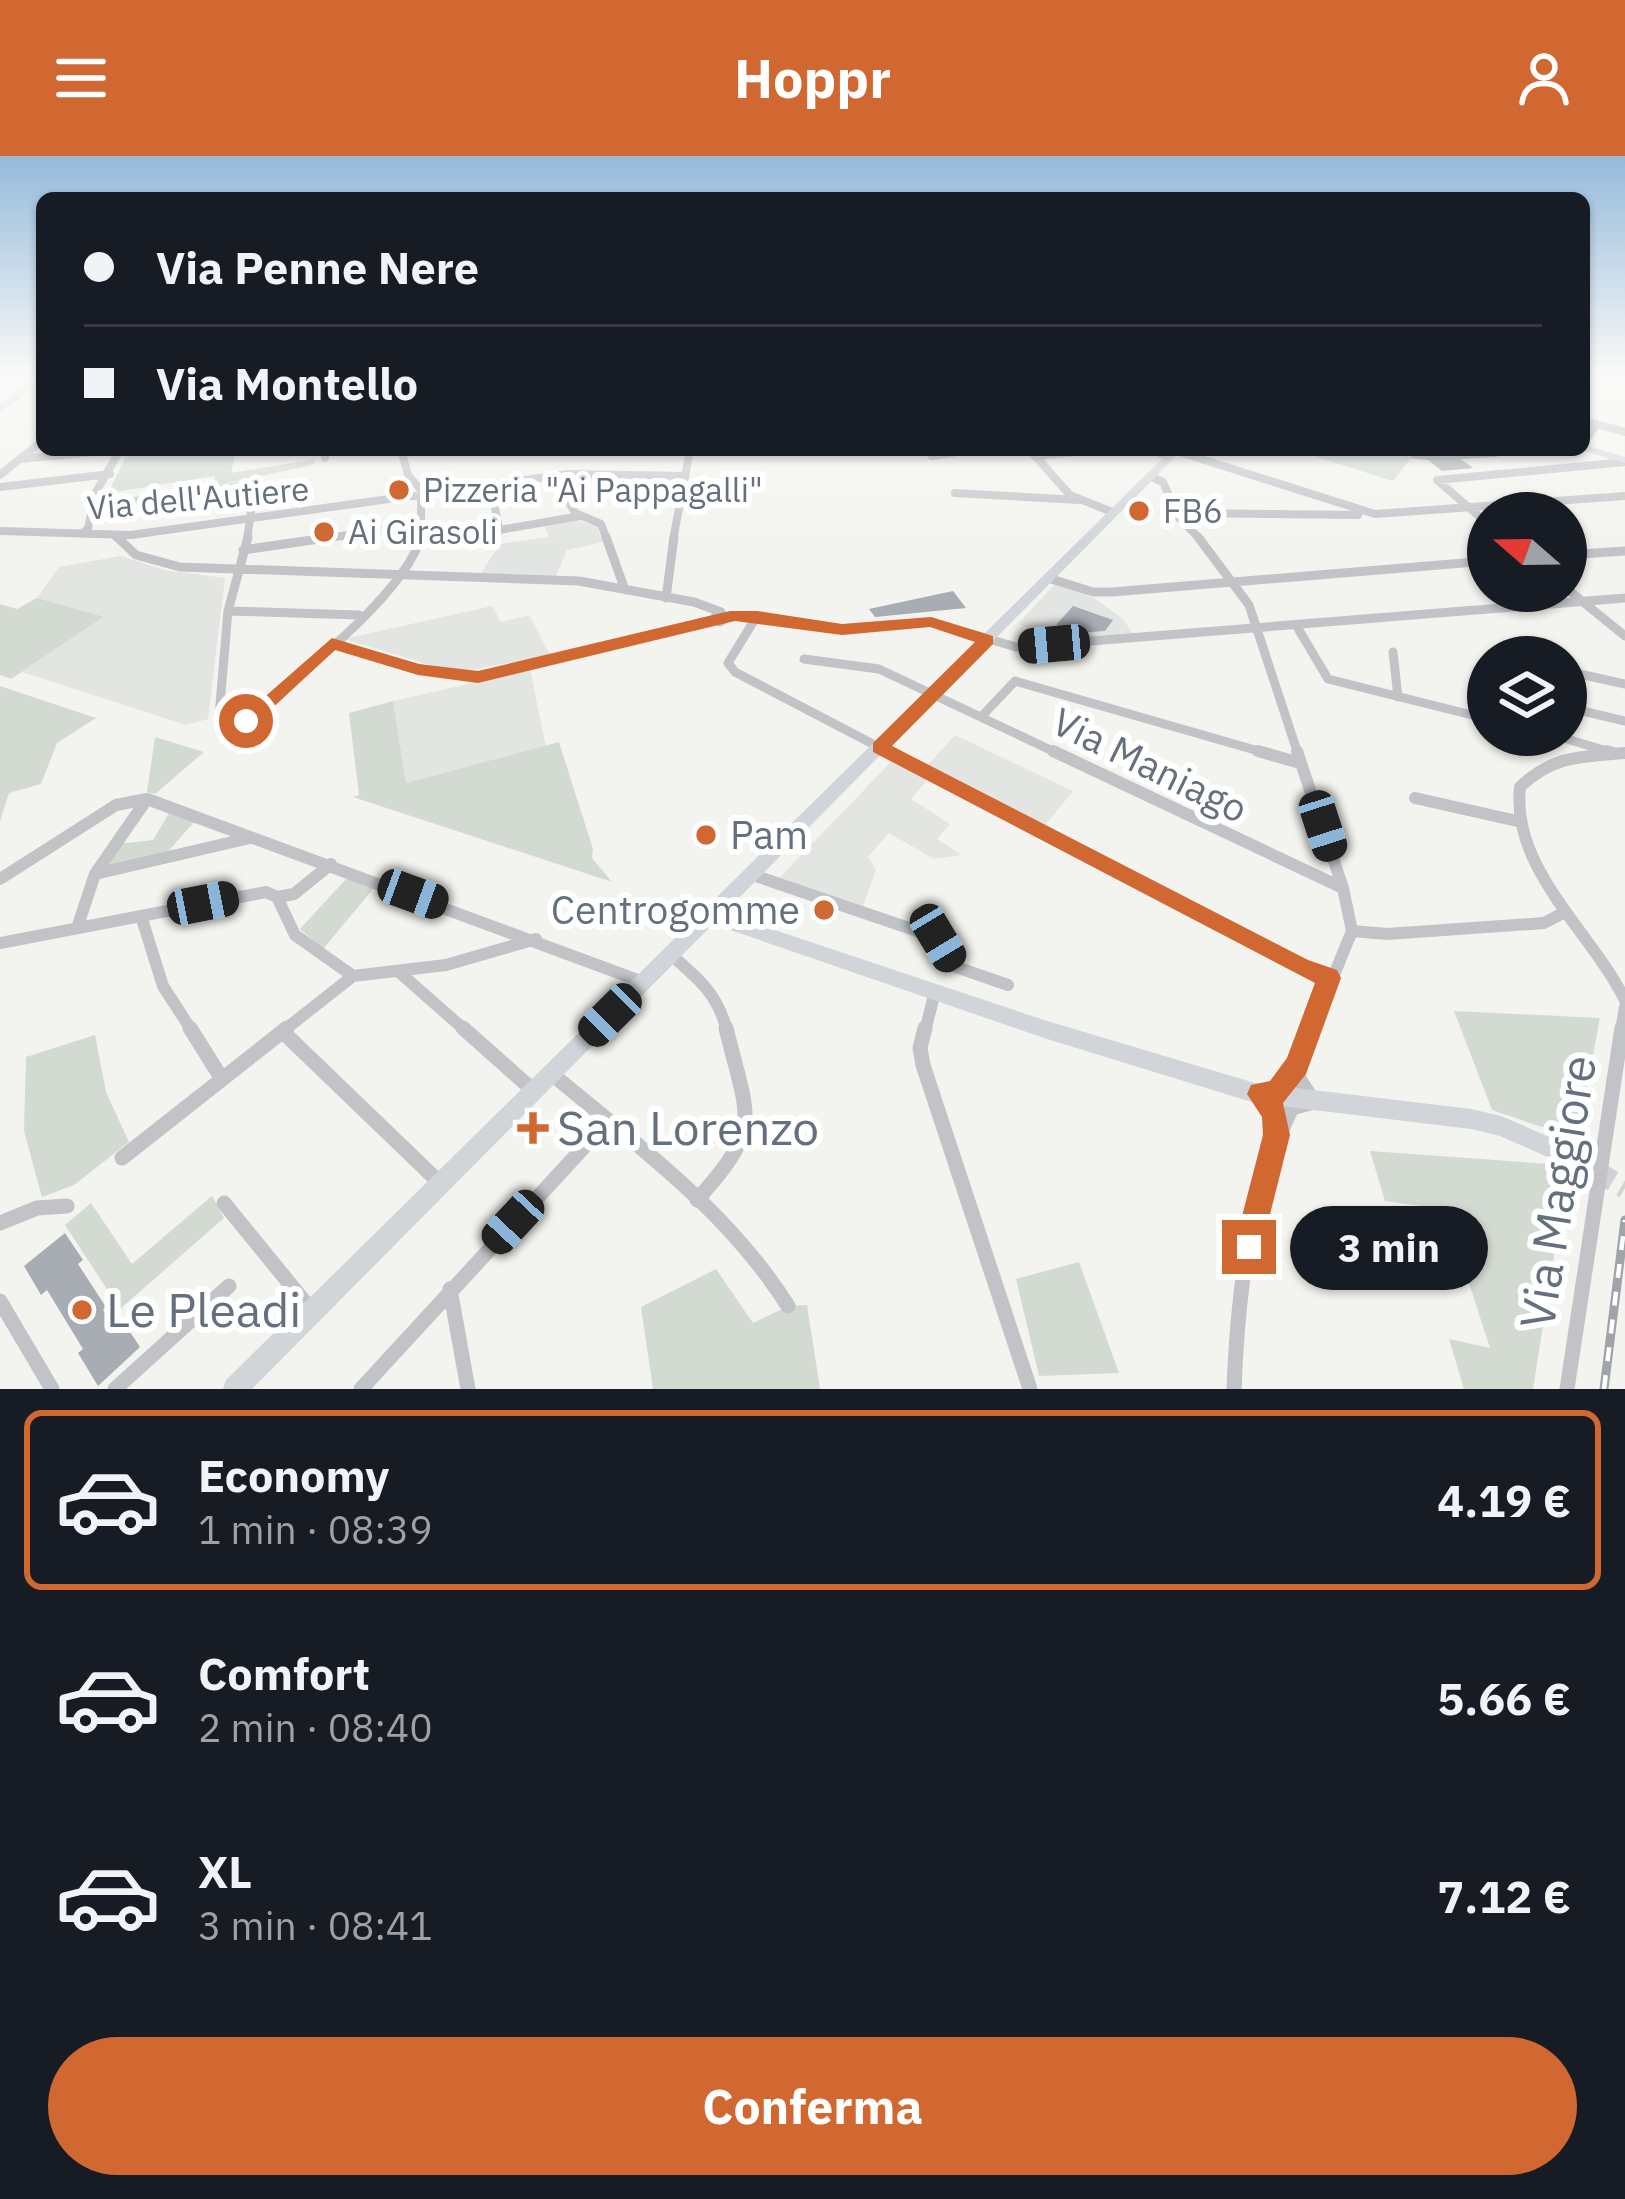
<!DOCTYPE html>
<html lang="it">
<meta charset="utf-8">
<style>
body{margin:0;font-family:"IBM Plex Sans",sans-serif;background:#20242c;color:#f1f3f6;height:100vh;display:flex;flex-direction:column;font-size:45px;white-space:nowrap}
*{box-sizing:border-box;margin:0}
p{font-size:39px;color:#9ea1a6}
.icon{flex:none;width:66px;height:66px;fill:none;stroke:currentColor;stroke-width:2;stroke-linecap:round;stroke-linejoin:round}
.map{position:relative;height:1233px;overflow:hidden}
.drawer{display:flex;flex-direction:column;background:#171b24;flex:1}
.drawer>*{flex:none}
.hud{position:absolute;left:36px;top:36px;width:1554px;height:264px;border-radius:18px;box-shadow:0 3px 9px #0004;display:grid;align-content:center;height:264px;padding:0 48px;background:#171b24}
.needle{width:78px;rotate:290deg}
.controls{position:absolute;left:1467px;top:336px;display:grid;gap:24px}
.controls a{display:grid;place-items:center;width:120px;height:120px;border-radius:50%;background:#171b24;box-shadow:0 3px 9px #0004;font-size:60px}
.end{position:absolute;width:54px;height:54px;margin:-27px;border:15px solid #d26831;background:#fff;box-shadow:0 0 0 6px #fff}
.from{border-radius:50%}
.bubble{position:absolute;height:84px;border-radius:42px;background:#171b24;box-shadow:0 3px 9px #0004;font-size:39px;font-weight:800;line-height:84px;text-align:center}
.car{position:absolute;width:36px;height:72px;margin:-36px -18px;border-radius:15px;box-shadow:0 0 9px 3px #0007;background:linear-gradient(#222 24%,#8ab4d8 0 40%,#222 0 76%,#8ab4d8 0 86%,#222 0)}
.hud b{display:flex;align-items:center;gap:42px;height:114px;font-size:45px}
.hud b+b{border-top:3px solid #363941}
.hud i{width:30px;height:30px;background:#f1f3f6}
ul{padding:21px 0 0;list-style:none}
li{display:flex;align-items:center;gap:36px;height:180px;margin:0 24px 18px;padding:0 24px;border:6px solid transparent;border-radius:18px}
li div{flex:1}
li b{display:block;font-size:45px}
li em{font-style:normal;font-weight:800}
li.on{border-color:#d26831}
li>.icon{width:108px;height:108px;stroke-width:1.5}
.button{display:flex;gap:24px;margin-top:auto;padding:24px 48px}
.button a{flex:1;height:138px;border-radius:72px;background:#d26831;color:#fff;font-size:48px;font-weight:800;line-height:138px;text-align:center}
header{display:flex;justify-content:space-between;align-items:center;height:156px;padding:0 48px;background:#d26831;color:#fff;font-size:54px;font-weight:800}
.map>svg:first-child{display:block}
.built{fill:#e3e5e3}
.green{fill:#d3dad1}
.building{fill:#a8adb3}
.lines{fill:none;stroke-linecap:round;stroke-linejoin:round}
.secondary-tunnel{stroke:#d0d2d3;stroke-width:21;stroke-dasharray:21 10;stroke-linecap:butt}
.street-far3{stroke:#c1c3c7;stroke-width:8}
.street-far2{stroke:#c1c3c7;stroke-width:9}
.street-far1{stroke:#c1c3c7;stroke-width:12}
.street{stroke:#c1c3c7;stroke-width:15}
.secondary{fill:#d1d5d9;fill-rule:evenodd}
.primary{fill:#d1d5d9;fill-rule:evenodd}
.rail-casing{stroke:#a0a4a9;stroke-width:9}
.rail{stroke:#fff;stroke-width:4.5;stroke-dasharray:14;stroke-linecap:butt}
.route{fill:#d26831}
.poi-dot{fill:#d26831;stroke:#fff;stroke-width:4.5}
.labels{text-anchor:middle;stroke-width:12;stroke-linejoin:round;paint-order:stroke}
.far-poi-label{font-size:33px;fill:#65707e;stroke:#fff;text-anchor:start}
.far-street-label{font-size:33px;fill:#65707e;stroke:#fff}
.street-label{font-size:39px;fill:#65707e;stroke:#fff}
.poi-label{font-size:39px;fill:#65707e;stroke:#fff;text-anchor:start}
.near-poi-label{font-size:48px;fill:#65707e;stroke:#fff;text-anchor:start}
.near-street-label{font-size:48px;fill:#65707e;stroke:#fff}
</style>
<header><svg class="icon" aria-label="menu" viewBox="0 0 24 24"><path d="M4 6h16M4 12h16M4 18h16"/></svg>Hoppr<svg class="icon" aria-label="person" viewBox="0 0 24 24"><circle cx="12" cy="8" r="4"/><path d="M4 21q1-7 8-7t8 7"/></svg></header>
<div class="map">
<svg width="1625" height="1233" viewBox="0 0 1625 1233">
<rect width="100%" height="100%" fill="#f3f3ef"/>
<path class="built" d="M 575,363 L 597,371 L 603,386 L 567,394 L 556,420 L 481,417 L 500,388 L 549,381 L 544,368 Z
M 121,400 L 164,414 L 225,422 L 208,563 L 186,569 L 22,516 L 103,462 L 37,442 L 59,411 Z
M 1055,428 L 1094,442 L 1123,463 L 1133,478 L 1056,483 L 1018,468 Z
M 492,450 L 501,466 L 529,459 L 550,499 L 465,515 L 437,511 L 344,483 Z
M 530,514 L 546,590 L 406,627 L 393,545 Z
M 955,579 L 1073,635 L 1043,672 L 927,610 Z
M 891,606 L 927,624 L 911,643 L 950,668 L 937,683 L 962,699 L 934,703 L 889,677 L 868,701 L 876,714 L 863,750 L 779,722 Z"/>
<path class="green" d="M 129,294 L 236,294 L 231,317 L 317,303 L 313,309 L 214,330 L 215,320 L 108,337 Z
M 1295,294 L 1417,294 L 1393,325 Z
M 37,442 L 104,461 L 11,523 L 0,519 L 0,448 L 17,453 Z
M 0,530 L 96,562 L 57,587 L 41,628 L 9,637 L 0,665 Z
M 393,545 L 406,627 L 559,586 L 593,693 L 592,702 L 612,726 L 353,641 L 359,639 L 349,557 Z
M 155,581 L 204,596 L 155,638 L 147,636 Z
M 169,657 L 194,666 L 166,698 L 105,710 L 118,688 L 153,684 Z
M 347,722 L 374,732 L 323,793 L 300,773 Z
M 1454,855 L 1600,862 L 1577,983 L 1492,954 Z
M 95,879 L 106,936 L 129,986 L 74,1029 L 42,1041 L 24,975 L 26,901 Z
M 1370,995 L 1549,1008 L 1567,1017 L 1533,1233 L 1464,1233 L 1449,1183 L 1490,1192 L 1445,1053 L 1385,1045 Z
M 212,1040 L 224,1062 L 120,1153 L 65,1069 L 91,1047 L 132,1108 Z
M 1079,1106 L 1119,1217 L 1039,1220 L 1016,1123 Z
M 716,1113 L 753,1167 L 788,1150 L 807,1149 L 820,1233 L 653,1233 L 641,1151 Z"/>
<path class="building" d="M 1418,294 L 1497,294 L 1497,301 L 1461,303 L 1473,312 L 1442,315 L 1428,304 L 1410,302 Z
M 953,435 L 966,452 L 875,461 L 869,453 Z
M 1073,450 L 1113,464 L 1105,475 L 1076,477 L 1056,469 Z
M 65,1077 L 83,1104 L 78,1108 L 106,1151 L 103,1154 L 113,1167 L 120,1161 L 140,1191 L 98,1230 L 78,1197 L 83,1193 L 47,1134 L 41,1139 L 24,1110 Z"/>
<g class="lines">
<path class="secondary-tunnel" d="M 1568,999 L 1625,1032"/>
<path class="street-far3" d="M 1584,265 L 1625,276
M 1584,286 L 1597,268
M 401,294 L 408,319 L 421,334 L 421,384
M 1030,294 L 1070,339 L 1112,356
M 1149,294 L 1170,300
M 1176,295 L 1375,358 L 1625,340
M 402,297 L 426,294
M 932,300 L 971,294
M 1035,300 L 1094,294
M 325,302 L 327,294
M 20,303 L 116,294
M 0,319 L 42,285
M 554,320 L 575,357 L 601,368 L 607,384
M 1150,320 L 1163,326 L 1179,362 L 1201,384
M 491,330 L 499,374 L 580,360
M 0,331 L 110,318
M 955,337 L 1079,344
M 93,351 L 255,328 L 247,384
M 1176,357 L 1358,359
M 1488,368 L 1437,324 L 1625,306
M 0,375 L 131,379 L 568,318 L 685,320
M 82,378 L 88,372 L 96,336 L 120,294
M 115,380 L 120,384
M 312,384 L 422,369
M 673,384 L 690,294"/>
<path class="street-far2" d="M 117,381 L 136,399 L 180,411 L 579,425 L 694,446 L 721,456
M 248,381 L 228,455 L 219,560 L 233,568 L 246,565 C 294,523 404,440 421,381
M 606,381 L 625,434
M 1198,381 L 1249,449 L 1298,598
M 243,394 L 333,381
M 1566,399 L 1625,395
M 1048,422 L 1093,436 L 1112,436 L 1488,405
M 1566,432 L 1625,480
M 666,442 L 674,381
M 228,455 L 359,459
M 719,457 L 714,462 L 720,466 L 730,460 L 757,460 L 842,473 L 931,466 L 1016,491 L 1625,442
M 757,460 L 728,507 L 735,516 L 892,598
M 1296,469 L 1328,523 L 1488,563
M 332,488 L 418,513 L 478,521 L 715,463
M 1393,496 L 1398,541
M 804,503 L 879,513 L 1059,598
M 1566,515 L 1625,528
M 1566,551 L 1625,565
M 981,561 L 1015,525 L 1269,598
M 1554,579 L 1613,597
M 1615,598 L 1625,597"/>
<path class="street-far1" d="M 886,595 L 1329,822
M 1053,595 L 1343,732
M 1258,595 L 1300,607
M 1297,595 L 1343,732 L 1352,775
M 1606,595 L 1613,597
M 1625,597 C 1580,601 1554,599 1520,631 C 1511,713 1591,775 1625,844
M 1415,642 L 1517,665
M 95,718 L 250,682
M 750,718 L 938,782 L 956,811 L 1008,829
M 0,723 L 116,649 L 147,643 L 643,826
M 277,741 L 294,738 L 331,708
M 141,760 L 163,830 L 192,875
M 77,772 L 95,718 L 147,643
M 1352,775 L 1387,778 L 1544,767 L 1565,756
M 0,787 L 266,736 L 277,741 L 295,779 L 353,820
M 670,798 C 698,822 718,838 727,875
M 399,816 L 466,875
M 283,875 L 353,820 L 446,809 L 536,783
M 925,875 L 935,836
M 1311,875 L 1352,775
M 1621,875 L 1625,851"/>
<path class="street" d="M 190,872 L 222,923
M 463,872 L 534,935
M 925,872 L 920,892 L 923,909 L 1030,1233
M 283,876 L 441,1028
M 552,918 C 637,989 728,1055 788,1150
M 1274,937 L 1297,910 L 1312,872
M 1263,941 L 1275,957 L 1277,978
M 122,1002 L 287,872
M 697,1044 C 764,969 748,964 726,872
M 224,1047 L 312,1155
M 0,1067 L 37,1052 L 67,1050
M 450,1133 L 468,1233
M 0,1145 L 52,1233
M 115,1233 L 229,1130
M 361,1233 L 607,966
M 1234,1233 C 1238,1136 1248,1040 1292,952 L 1314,946 L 1299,923 L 1297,910
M 1567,1233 L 1622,872"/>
<path class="secondary" d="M 1584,289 L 1625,301 L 1625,307 L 1581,294 L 1584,294 Z
M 1171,294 L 1182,294 L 724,757 L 1044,864 L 1255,927 L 1471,953 L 1501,960 L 1575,992 L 1579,999 L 1575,1006 L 1568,1010 L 1500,980 L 1471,973 L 1255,947 L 1044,882 L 713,768 L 252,1233 L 223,1233 L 226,1224 Z"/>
<path class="primary" d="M 42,219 L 42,227 L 0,256 L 0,248 Z"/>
<g class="rail-casing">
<path id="rail" d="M 1604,1233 L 1625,1064"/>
</g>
<use href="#rail" class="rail"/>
</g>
<linearGradient id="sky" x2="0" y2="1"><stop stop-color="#95badb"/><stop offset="0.56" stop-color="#fafaf8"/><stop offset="1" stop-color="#fafaf8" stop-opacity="0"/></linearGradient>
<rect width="1625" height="391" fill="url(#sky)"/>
<path class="route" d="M 730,455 L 757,455 L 842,468 L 931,461 L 993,480 L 993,488 L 892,590 L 1308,804 L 1337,814 L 1341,822 L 1306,918 L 1283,947 L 1290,979 L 1259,1102 L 1249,1106 L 1239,1102 L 1234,1091 L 1263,979 L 1262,961 L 1247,938 L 1251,929 L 1270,925 L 1287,902 L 1315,827 L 873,596 L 873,587 L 975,486 L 930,471 L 842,479 L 735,465 L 478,527 L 418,519 L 335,494 L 253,570 L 237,565 L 332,482 L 419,508 L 478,515 Z"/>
<g class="poi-dot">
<circle cx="399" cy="334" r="12"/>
<circle cx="1139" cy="355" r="12"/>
<circle cx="324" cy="376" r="12"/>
<circle cx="706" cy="679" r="12"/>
<circle cx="824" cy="754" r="12"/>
<path d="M527 954h12v12h12v12h-12v12h-12v-12h-12v-12h12z"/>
<circle cx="82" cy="1154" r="12"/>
</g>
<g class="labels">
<g class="far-poi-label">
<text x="423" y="346">Pizzeria "Ai Pappagalli"</text>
<text x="1163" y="367">FB6</text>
<text x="348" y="388">Ai Girasoli</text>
</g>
<g class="far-street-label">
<text transform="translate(198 342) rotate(-5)" y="12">Via dell'Autiere</text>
</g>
<g class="street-label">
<text transform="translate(1150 609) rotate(26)" y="14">Via Maniago</text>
</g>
<g class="poi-label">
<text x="730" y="693">Pam</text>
<text x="800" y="768" text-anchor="end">Centrogomme</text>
</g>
<g class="near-poi-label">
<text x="557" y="989">San Lorenzo</text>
<text x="106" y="1171">Le Pleadi</text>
</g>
<g class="near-street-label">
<text transform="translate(1558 1036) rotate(-81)" y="17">Via Maggiore</text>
</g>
</g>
</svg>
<div class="controls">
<a><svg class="needle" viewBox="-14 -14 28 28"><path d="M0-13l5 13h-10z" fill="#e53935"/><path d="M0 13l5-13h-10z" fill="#9ea1a6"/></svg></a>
<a><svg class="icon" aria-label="layers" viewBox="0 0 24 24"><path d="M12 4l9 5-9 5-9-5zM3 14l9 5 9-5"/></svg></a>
</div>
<i class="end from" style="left:246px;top:565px"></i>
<i class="end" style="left:1249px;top:1091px"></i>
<div class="bubble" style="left:1290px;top:1050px;width:198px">3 min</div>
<i class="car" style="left:1054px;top:488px;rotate:265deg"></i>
<i class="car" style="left:1323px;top:670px;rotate:162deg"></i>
<i class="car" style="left:413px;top:738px;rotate:110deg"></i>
<i class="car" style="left:203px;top:747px;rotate:79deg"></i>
<i class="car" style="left:938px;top:782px;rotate:149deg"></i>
<i class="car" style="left:610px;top:859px;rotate:225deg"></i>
<i class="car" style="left:513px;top:1066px;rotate:223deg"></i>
<div class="hud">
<b><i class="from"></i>Via Penne Nere</b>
<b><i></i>Via Montello</b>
</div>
</div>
<section class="drawer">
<ul>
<li class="on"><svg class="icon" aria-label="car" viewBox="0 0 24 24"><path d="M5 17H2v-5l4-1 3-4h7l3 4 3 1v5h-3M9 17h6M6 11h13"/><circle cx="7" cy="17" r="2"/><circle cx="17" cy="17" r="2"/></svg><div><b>Economy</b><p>1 min · 08:39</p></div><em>4.19 €</em></li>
<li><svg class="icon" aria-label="car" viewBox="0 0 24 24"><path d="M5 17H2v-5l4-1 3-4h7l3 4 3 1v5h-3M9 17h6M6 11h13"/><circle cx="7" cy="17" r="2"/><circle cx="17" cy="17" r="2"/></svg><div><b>Comfort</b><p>2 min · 08:40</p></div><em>5.66 €</em></li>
<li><svg class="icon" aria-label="car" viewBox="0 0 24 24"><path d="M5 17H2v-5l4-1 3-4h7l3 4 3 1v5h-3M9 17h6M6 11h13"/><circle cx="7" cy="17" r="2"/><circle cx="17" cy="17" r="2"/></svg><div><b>XL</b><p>3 min · 08:41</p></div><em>7.12 €</em></li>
</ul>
<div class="button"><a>Conferma</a></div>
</section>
